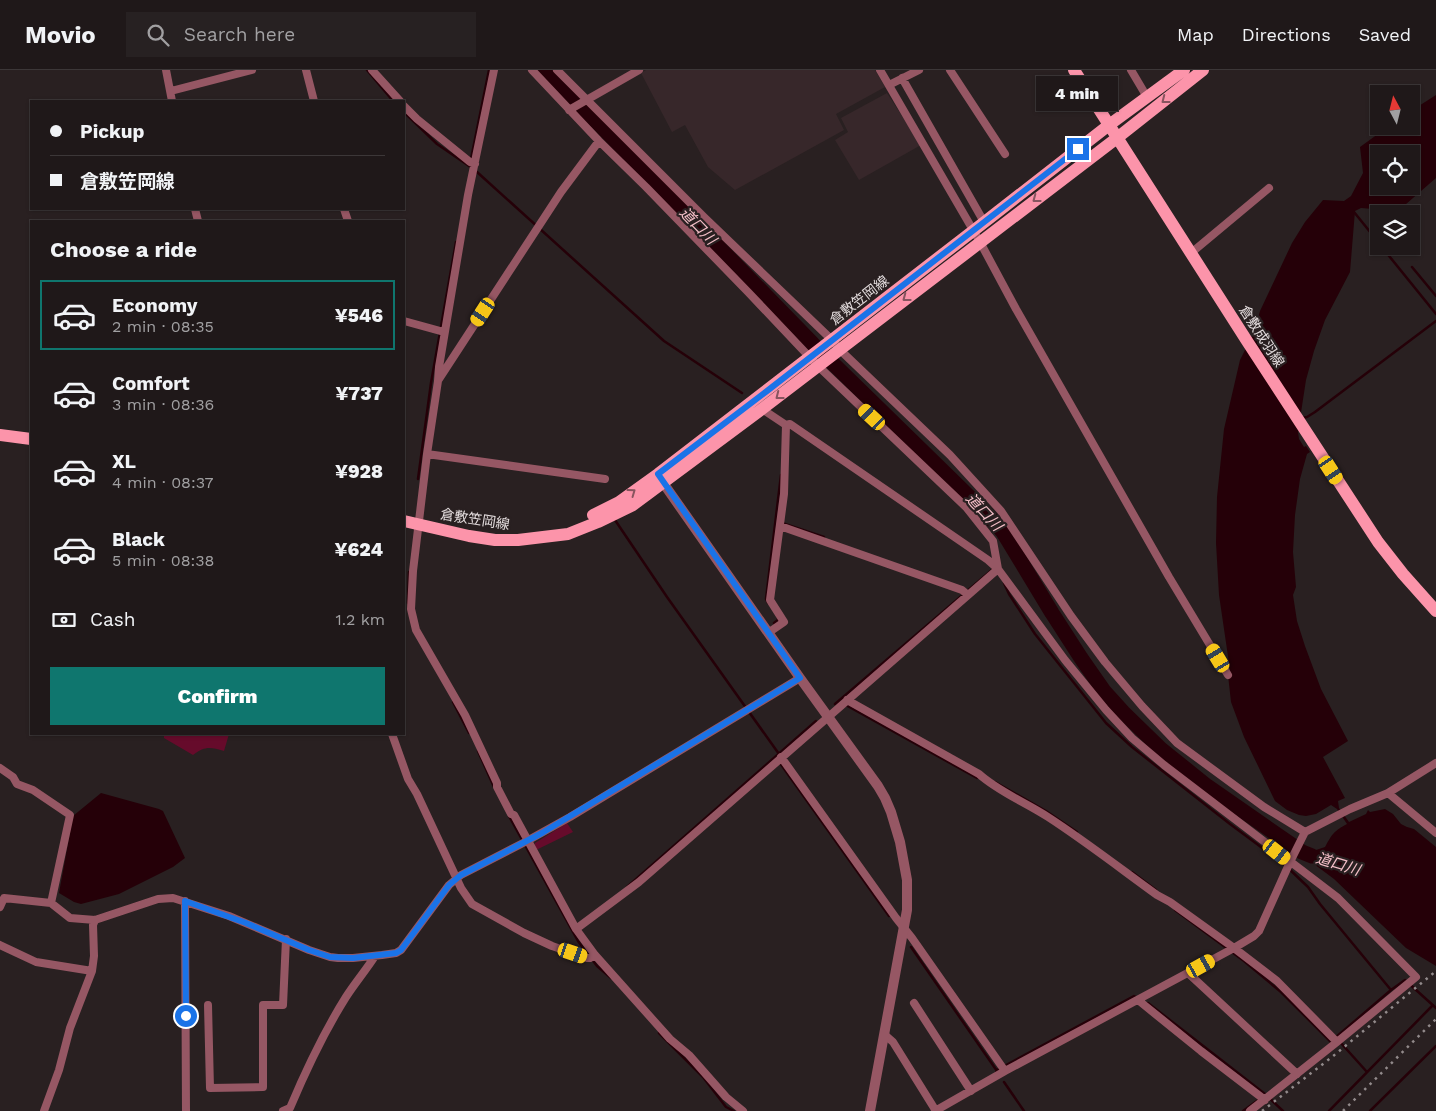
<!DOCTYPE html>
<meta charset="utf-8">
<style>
body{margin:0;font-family:"Work Sans","Noto Sans JP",sans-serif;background:#272122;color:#f1f3f6;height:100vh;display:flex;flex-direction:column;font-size:19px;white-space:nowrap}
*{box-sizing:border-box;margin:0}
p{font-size:16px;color:#a1a0a2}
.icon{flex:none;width:28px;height:28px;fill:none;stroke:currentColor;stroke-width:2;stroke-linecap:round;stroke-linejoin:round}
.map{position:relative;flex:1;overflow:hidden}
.sheet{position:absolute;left:30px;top:150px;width:375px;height:515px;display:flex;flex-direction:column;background:#1f1819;border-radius:0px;box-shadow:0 1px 4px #0004,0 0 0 1px #3c3738}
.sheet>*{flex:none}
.banner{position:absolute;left:30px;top:30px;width:375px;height:110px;border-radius:0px;box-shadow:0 1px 4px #0004,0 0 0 1px #3c3738;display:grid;align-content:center;height:110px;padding:0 20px;background:#1f1819}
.needle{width:32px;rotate:353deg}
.fabs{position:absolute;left:1370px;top:15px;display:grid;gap:10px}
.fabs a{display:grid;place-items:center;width:50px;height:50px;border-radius:0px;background:#1f1819;box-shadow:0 1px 4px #0004,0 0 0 1px #3c3738;font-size:25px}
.end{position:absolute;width:22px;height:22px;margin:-11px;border:6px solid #1a73e8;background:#fff;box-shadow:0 0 0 2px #fff}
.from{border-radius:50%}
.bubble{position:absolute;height:35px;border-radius:0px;background:#1f1819;box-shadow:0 1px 4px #0004,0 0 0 1px #3c3738;font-size:16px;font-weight:800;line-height:35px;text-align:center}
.car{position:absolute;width:15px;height:30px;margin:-15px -8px;border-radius:6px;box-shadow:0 0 4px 1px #0007;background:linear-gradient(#f5c518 24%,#345 0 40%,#f5c518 0 76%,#345 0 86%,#f5c518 0)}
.banner b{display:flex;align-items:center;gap:18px;height:48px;font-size:19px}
.banner b+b{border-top:1px solid #3c3738}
.banner i{width:12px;height:12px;background:#f1f3f6}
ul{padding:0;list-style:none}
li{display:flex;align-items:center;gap:15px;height:70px;margin:0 10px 8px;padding:0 10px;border:2px solid transparent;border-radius:0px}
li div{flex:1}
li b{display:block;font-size:19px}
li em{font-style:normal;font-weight:800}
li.selected{border-color:#0f766e}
li>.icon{width:45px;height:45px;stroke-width:1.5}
h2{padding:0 20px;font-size:22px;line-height:60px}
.pay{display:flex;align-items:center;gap:12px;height:55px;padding:0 20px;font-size:19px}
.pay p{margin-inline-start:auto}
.primary-button{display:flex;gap:10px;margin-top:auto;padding:10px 20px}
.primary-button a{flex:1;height:58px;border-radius:0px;background:#0f766e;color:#fff;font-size:20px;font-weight:800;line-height:58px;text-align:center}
header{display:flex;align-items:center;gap:30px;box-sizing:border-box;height:70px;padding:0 25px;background:#1f1819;border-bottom:1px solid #3c3738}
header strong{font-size:24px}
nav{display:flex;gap:28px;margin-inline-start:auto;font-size:18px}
.search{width:350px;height:45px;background:#272122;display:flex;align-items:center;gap:12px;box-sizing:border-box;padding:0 18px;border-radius:0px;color:#a1a0a2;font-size:19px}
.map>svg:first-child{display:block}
.built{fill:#37272a}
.green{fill:#660b2b}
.water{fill:#250008;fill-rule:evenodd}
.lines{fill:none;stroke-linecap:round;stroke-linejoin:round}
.stream{stroke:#250008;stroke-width:2.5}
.river{stroke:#250008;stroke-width:15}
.minor{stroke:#965764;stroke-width:8}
.tertiary{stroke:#965764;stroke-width:10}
.primary{stroke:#fc94aa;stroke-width:12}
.rail{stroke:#928a8b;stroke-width:2.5;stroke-dasharray:2.5 5;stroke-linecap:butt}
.oneway{stroke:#88545f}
.route{stroke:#1a73e8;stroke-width:6}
.labels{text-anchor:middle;stroke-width:4.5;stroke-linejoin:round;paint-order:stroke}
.street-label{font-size:14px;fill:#e3dcdd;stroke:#292021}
.water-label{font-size:15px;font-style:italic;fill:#f6c0c9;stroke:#292021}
</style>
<header>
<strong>Movio</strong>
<div class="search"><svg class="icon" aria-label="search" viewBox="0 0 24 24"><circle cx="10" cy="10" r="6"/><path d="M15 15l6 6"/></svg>Search here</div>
<nav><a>Map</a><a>Directions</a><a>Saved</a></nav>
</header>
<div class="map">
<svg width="1436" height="1041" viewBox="0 0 1436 1041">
<rect width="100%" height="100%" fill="#292021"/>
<path class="built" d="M 646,0 L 875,0 L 885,17 L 836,44 L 844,60 L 735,120 L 708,97 L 685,55 L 672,62 L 641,3 Z
M 887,23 L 921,75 L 859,110 L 835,70 L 848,62 L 841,48 Z"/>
<path class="green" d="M 164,664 L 229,664 L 224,681 C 210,677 205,676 193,685 L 164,668 Z
M 567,753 L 573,762 L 536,780 L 534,776 L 535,773 Z"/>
<path class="water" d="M 1436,25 L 1436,108 L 1398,141 L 1361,138 L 1355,141 L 1350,202 L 1325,250 L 1314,281 L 1306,310 L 1298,362 L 1299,369 L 1304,377 L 1306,376 L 1310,382 L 1307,384 L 1300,409 L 1295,445 L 1293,482 L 1296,517 L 1293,525 L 1297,551 L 1305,576 L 1321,619 L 1348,671 L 1323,687 L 1345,728 L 1338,731 L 1339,738 L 1349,752 L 1366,744 L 1368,740 L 1370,742 L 1385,739 L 1393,744 L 1401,754 L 1407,757 L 1414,759 L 1436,777 L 1436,896 L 1406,878 L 1334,809 L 1310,791 L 1298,787 L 1303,776 L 1313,781 L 1325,777 C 1332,764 1334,761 1347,754 L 1337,739 L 1331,735 L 1316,744 L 1306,746 L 1299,745 L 1287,740 L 1275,731 L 1244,667 L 1231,632 L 1228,605 L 1230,600 L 1219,525 L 1216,473 L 1217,427 L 1224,359 L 1240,290 L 1254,262 L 1260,241 L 1292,173 L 1305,152 L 1323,130 L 1344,131 L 1351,126 L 1363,103 L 1360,77 L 1389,56 L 1411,56 L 1411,41 ZM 1379,84 L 1411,84 L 1411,116 L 1379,116 Z
M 101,723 L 159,739 L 163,741 L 185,788 L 173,797 L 119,824 L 81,834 L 74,832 L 59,823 L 73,746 Z"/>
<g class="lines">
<path class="stream" d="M 367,0 L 393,31
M 404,42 L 437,74 L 472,98
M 471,89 L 489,0
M 477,102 L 664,271 L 742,323
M 1354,142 L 1379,173
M 1381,176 L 1436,244
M 1412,197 L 1436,226
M 1302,348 L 1307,347 L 1315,342 L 1436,251
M 418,409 L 431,313 L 456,172
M 615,450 L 667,527 L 779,684
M 782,453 L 824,467
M 1004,513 L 1009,524 L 1035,564 L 1106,653 L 1132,677 L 1230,754 L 1285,795 L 1308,817 L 1320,834 L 1391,920 L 1405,910 L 1436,938
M 408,533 L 409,502
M 768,533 L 766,529 L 781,405
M 774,553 L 779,549 L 778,548
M 453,632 L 469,663
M 835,634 L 993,499
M 844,634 L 977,708
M 478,681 L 494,717
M 780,693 L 889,846
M 995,712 L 1046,741 L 1077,762
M 509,746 L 578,871 L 597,896 L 611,908
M 1132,802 L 1156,820
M 627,817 L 816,651
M 1175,840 L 1244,891 L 1281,922 L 1331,972
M 911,877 L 997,1001
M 1148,933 L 1265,1024 L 1283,1041
M 659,963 L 703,1007 L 726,1037 L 734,1041
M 1335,968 L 1391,920
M 1340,972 L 1367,1002
M 996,1003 L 997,1000 L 1008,994 L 1134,926 L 1136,927
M 1004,1012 L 1024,1041
M 1243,1041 L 1261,1028
M 1329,1041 L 1433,935
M 1370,1041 L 1436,976"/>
<path class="river" d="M 545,0 L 559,18 L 598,53 L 813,274 L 986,443 L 1003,462 L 1052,543 L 1081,588 L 1104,621 L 1123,642 L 1161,679 L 1207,716 L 1302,782 L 1312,786"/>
<path class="minor" d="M 166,0 L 172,31
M 306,0 L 314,31
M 372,0 L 400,31
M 494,0 L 468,125 L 439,297 L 438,311 L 427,384 L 413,501 L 411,539 L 416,560 L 465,645 L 497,713 L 497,717 L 511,744 L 514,745 L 576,859 L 595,885 L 670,969 L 689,985 L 726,1027 L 743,1041
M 532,0 L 599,71 L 646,117 L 748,222 L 818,296 L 966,437 L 993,471 L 998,499
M 557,0 L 704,147 L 832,270 L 839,279 L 950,385 L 1001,441 L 1071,546 L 1105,592 L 1142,636 L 1177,673 L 1264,737 L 1305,762
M 880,0 L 980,172 L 1016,239 L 1169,507 L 1228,605
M 950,0 L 1005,84
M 1131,0 L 1147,27
M 902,8 L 984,152
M 889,15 L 919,0
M 171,21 L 252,0
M 404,36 L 417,49 L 470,92 L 475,94
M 569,40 L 639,0
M 195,139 L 198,151
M 344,139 L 348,151
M 1191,183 L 1269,118
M 404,251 L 444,262
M 439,309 L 561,122 L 599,71
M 762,339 L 786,355 L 790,354 L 988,490 L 998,499 L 1065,590 L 1106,640 L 1132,668 L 1164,695 L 1338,828 L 1416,907 L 1337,972 L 1250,1041
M 427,384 L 605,409
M 780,456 L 962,520 L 968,525
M 768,563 L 784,552 L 770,530 L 784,424 L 786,355
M 847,630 L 979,704 C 999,722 1025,732 1048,747 C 1085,771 1121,799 1157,825 L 1170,832 L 1234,878 L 1277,911 L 1337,972
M 392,664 L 408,709 L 417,724 L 461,818 L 472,834 L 524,863 L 552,876 L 587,888 L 590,888 L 595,885
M 781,687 L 896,848 L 912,868 L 1005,1001
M 0,698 L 13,707 L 17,714 L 33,720 L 70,745 L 51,833 L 70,848 L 95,850 L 158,829 L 173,828 L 229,846 L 309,880 L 330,887 L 338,888 L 353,888 L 382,885 L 396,883 L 401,880 L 449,815 L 461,805 L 525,772 L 570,747 L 800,608
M 1388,723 L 1436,763
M 185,831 L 186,1041
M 0,837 L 4,828 L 51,833
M 576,859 L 639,812 L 998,499
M 0,875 L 36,892 L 92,901
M 1188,903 L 1297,1004
M 1138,930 L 1201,981 L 1265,1030
M 914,933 L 971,1021
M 208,935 L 210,1018 L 263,1017 L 263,935 L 283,935 L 286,869
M 885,965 L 893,972 L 936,1041
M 44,1041 L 59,1000 L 70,958 L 92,901 L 94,886 L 93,855 L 95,850
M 283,1041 L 290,1038 C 306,1000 324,962 346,927 C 355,913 366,900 375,886
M 935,1041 L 1005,1001 L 1234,878 L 1254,866 L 1259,861 L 1290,792 L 1305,762 L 1350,739 L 1388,723 L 1436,693"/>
<path class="tertiary" d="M 659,407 L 800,608 L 878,716 L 885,728 L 891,742 L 900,772 L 907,810 L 907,840 L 870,1041"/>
<path class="primary" d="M 1074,0 L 1247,271 L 1378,472 L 1403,504 L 1436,541
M 0,365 L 31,369
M 593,445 L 619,432 L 658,404 L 973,161 L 1109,55 L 1184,0
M 404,451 L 469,466 L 495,470 L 518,470 L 568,464 L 598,452 L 633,435 L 762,339 L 1117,68 L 1203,0"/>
<path class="rail" d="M 1262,1041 L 1332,987 L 1436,901
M 1343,1041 L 1436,949"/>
</g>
<defs><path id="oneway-chevron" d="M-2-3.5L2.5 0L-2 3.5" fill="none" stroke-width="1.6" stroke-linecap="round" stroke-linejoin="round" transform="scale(1.25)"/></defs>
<g class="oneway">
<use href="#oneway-chevron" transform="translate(1165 30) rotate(142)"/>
<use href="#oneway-chevron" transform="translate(1036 129) rotate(143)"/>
<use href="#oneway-chevron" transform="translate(906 228) rotate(143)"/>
<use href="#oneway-chevron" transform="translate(779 326) rotate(142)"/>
<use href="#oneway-chevron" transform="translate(632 422) rotate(-36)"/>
</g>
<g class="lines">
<path class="route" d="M 186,946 L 185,831 L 246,853 L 309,880 L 330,887 L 353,888 L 396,883 L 401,880 L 404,876 L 449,815 L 461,805 L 542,763 L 800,608 L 658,404 L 767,321 L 1078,79"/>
</g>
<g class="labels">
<g class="street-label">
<text transform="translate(859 230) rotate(-38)" y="5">倉敷笠岡線</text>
<text transform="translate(1262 266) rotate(57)" y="5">倉敷成羽線</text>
<text transform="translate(475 449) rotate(9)" y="5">倉敷笠岡線</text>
</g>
<g class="water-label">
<text transform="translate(698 156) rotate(46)" y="5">道口川</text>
<text transform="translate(984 442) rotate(47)" y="5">道口川</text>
<text transform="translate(1338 794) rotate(17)" y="5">道口川</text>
</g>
</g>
</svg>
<div class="fabs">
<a><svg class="needle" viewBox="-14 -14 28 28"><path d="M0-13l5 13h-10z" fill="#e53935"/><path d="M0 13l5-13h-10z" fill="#a1a0a2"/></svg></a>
<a><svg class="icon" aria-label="locate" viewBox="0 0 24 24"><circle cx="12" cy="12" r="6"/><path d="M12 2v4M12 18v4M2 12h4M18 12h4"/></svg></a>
<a><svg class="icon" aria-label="layers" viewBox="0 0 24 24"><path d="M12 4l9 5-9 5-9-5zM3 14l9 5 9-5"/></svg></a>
</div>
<i class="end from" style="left:186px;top:946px"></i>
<i class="end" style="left:1078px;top:79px"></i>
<div class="bubble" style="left:1036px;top:6px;width:82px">4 min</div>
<i class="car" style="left:483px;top:242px;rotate:213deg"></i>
<i class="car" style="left:872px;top:347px;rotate:313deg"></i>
<i class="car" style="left:1331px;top:400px;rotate:147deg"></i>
<i class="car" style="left:1218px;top:588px;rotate:329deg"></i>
<i class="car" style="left:1277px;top:782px;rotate:128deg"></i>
<i class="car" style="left:573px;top:883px;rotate:109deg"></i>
<i class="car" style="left:1201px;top:896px;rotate:61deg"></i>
<div class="banner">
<b><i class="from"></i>Pickup</b>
<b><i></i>倉敷笠岡線</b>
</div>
<section class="sheet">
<h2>Choose a ride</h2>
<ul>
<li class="selected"><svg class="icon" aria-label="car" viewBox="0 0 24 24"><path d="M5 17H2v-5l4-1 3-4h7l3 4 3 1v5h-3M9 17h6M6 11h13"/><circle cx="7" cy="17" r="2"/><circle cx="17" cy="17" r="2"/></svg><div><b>Economy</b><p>2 min · 08:35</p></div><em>¥546</em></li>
<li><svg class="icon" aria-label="car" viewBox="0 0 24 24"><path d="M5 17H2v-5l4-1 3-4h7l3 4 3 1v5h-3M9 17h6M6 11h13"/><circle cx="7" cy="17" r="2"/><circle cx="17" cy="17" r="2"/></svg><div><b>Comfort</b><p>3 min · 08:36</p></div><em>¥737</em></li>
<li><svg class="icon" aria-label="car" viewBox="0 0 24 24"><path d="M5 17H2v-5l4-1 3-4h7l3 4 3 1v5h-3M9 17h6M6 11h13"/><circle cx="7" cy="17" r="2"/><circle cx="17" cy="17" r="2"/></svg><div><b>XL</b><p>4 min · 08:37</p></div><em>¥928</em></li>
<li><svg class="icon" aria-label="car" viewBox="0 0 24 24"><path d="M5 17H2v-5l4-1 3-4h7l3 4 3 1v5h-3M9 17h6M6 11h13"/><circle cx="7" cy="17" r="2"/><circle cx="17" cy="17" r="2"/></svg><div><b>Black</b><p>5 min · 08:38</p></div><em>¥624</em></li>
</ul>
<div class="pay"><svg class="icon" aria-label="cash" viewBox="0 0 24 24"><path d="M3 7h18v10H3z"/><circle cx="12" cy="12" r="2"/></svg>Cash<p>1.2 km</p></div>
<div class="primary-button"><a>Confirm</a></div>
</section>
</div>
